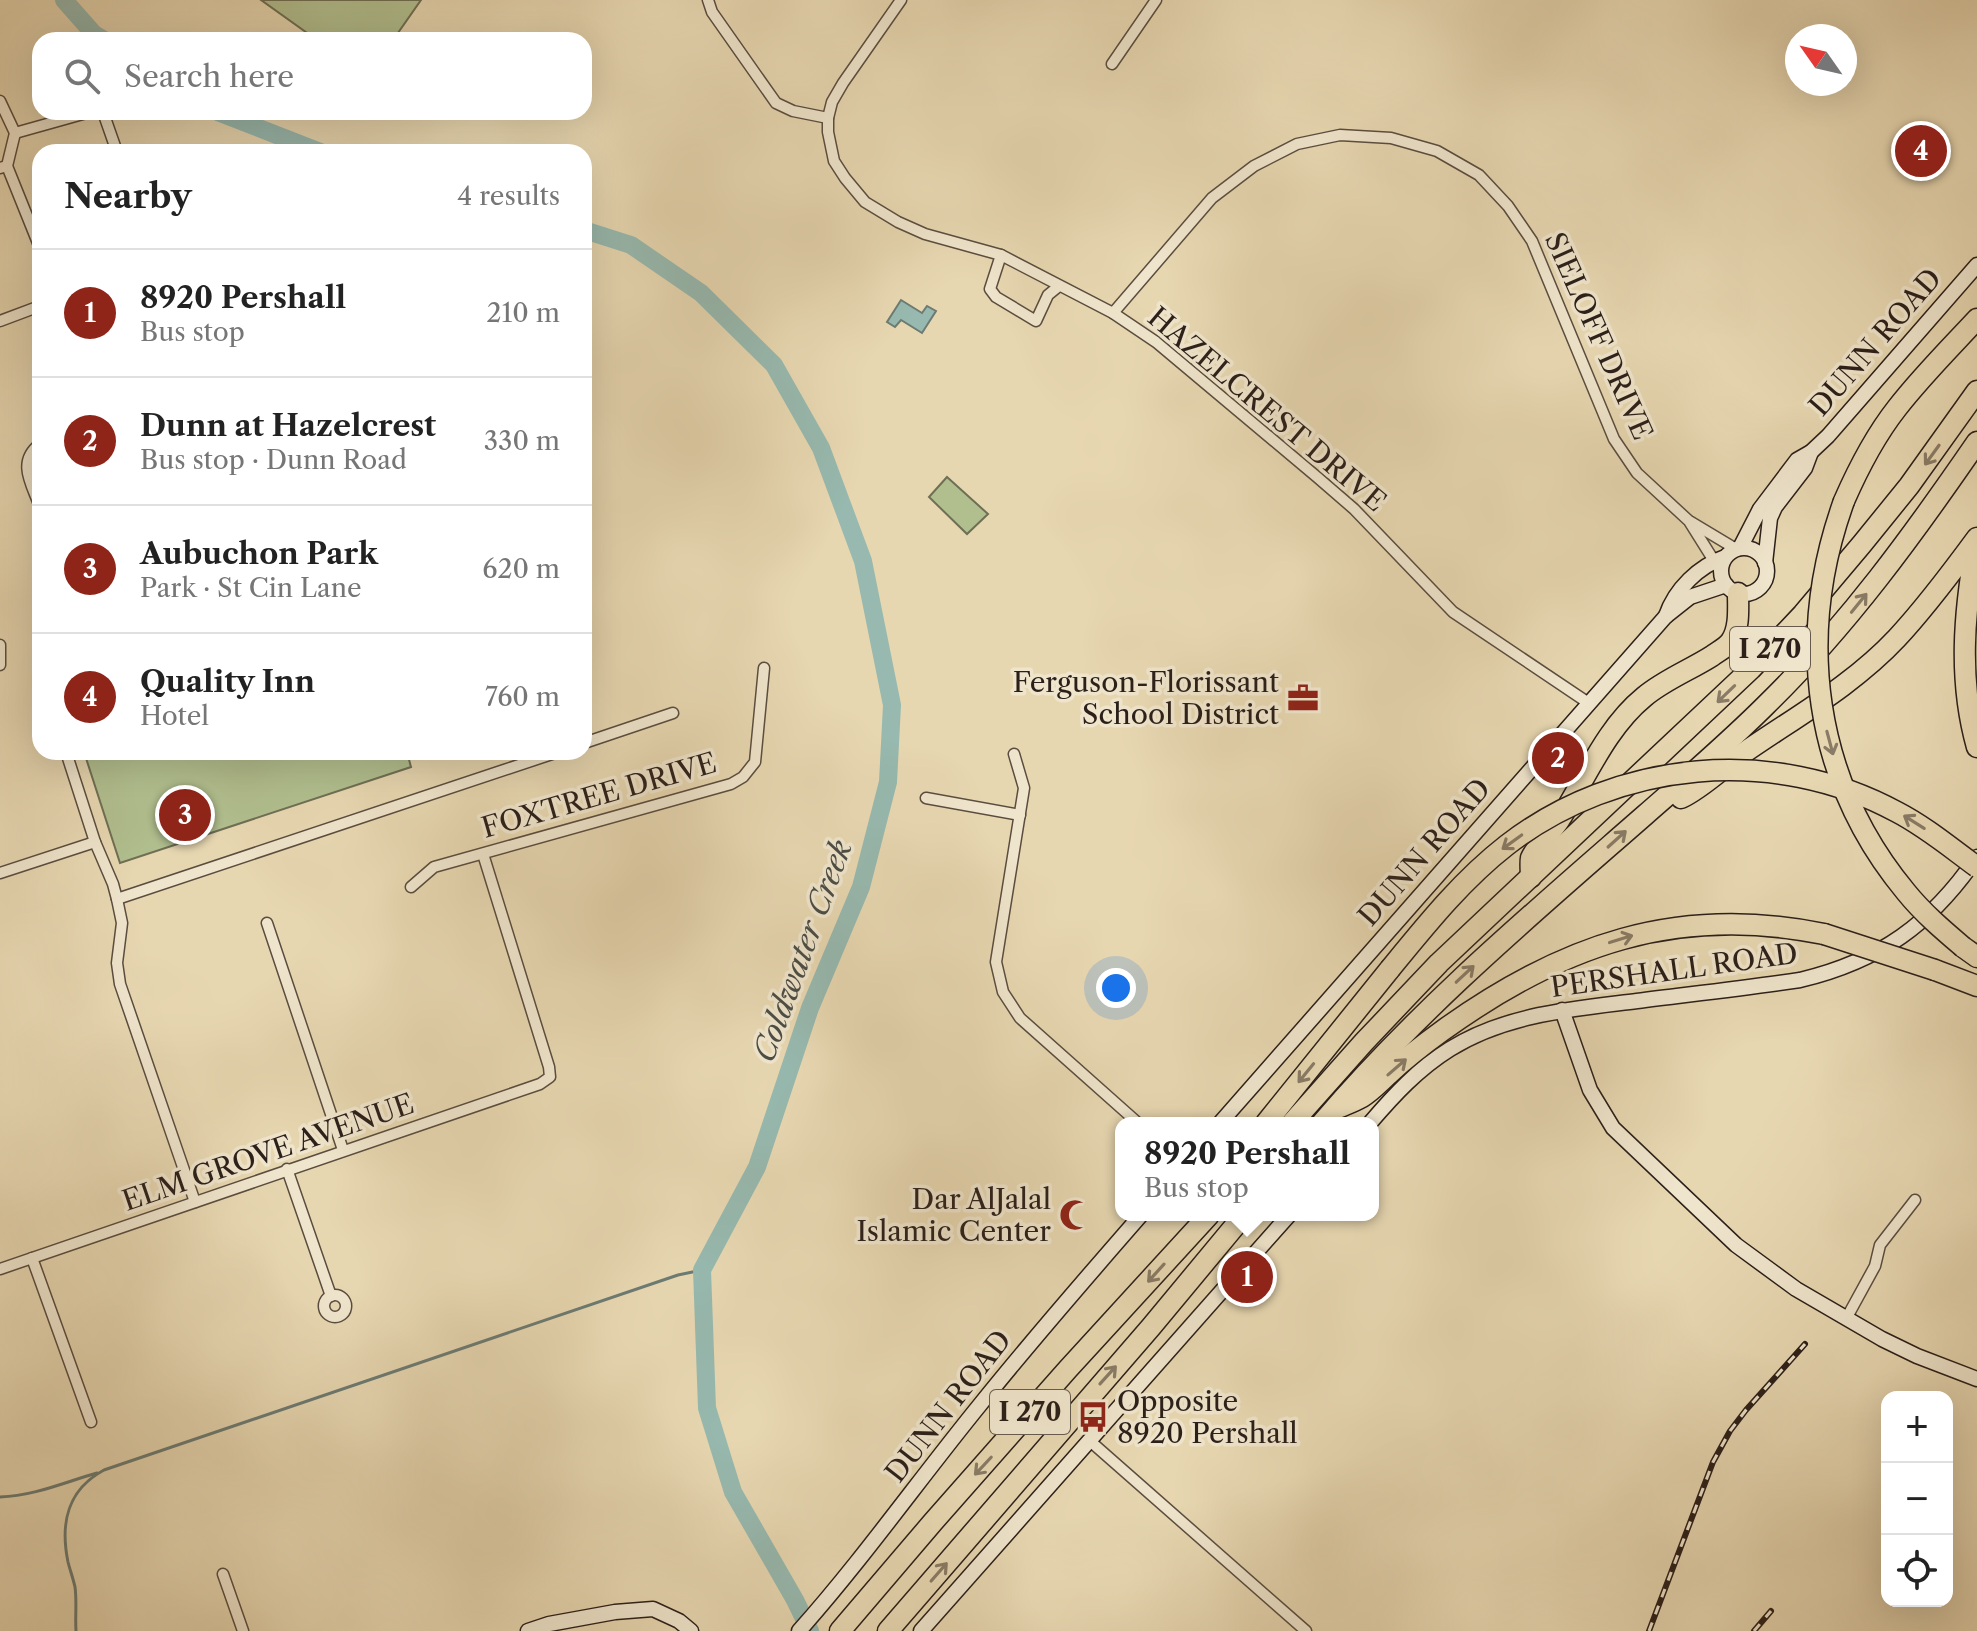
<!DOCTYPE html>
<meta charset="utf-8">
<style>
:root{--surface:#fff;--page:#f6f6f6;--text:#222;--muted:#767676;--line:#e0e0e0;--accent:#8f2418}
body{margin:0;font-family:"Libre Caslon Text",serif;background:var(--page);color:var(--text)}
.controls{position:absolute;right:24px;bottom:24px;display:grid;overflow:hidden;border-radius:16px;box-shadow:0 8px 32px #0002}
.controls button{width:72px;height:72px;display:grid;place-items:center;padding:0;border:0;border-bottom:2px solid var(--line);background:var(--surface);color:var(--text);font:40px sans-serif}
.compass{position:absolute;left:1785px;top:24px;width:72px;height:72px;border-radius:50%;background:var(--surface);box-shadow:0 8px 32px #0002;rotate:304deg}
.you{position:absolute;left:1116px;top:988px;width:28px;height:28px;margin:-20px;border:6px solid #fff;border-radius:50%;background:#1a73e8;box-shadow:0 0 0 12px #1a73e833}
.badge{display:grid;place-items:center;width:52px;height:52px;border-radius:50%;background:var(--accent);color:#fff;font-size:26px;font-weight:700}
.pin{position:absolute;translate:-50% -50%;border:4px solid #fff;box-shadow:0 2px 8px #0006}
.popup{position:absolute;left:1115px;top:1117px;width:264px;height:104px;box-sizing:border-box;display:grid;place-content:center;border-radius:16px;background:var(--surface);filter:drop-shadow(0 2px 6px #0005);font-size:26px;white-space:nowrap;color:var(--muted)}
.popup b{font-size:30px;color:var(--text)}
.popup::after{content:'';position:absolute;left:50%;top:100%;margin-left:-16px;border:16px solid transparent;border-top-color:var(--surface)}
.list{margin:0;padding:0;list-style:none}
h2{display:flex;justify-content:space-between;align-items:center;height:104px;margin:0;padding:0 32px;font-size:34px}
h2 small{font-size:26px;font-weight:400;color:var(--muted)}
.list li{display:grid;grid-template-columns:52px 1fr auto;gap:24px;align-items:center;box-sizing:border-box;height:128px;padding:0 32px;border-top:2px solid var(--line)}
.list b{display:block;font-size:30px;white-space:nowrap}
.list p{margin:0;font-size:26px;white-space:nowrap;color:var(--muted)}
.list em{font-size:26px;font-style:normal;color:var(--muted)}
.icon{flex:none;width:44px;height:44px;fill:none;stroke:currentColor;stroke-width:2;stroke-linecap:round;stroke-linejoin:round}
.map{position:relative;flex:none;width:1977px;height:1631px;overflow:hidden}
.search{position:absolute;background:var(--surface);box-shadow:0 8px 32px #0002;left:32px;top:32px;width:560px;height:88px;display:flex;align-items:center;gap:20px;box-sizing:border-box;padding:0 28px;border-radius:24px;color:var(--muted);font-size:30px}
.panel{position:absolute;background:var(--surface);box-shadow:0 8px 32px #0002;left:32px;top:144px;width:560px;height:616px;border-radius:24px}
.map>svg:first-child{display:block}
.green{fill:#b1bf8f;stroke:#6e6f54;stroke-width:2}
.water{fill:#97b9af;stroke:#6c7b73;stroke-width:2}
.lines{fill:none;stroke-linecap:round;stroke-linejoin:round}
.stream{stroke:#6c7b73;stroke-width:3}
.river{stroke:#97b9af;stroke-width:18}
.street-casing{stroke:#5a4d3f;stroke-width:13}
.secondary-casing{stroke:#2b1f19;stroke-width:17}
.highway-casing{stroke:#2b1f19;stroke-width:23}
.street{stroke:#efe5cc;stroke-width:10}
.secondary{stroke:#efe5cc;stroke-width:14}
.highway{stroke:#e7d7b1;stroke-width:20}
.rail-casing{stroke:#2b1f19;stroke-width:6}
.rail{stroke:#efe5cc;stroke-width:3;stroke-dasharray:9;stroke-linecap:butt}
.highway-bridge-casing{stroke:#2b1f19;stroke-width:23;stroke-linecap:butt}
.highway-bridge{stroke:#e7d7b1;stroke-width:20}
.oneway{stroke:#897b65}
.labels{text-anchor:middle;stroke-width:7;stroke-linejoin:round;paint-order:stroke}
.shield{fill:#efe5cc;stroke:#665a4f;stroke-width:2}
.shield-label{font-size:26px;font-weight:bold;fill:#2b1f19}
.street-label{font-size:28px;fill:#2b1f19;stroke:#efe5cc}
.poi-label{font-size:28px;fill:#2b1f19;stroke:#efe5cc;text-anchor:end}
.water-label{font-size:30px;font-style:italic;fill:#4b4d46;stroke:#efe5cc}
</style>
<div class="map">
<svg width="1977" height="1631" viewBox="0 0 1977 1631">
<rect width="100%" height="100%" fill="#e7d7b1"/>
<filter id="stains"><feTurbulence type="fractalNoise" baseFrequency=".0025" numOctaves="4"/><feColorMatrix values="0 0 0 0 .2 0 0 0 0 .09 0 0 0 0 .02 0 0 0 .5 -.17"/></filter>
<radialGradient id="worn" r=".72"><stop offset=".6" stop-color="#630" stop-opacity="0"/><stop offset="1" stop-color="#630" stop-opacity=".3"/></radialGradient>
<g class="green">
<polygon points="261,0 421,0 393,40 317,40"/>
<polygon points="947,477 988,514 967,534 929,497"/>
<polygon points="84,752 407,752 411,767 120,863"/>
</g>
<polygon class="water" points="901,300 922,313 927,306 936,311 922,333 901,320 895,327 887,322"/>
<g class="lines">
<g class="stream">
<path d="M0,1497C34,1496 65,1482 97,1473"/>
<path d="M76,1631C75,1616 77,1601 75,1587C73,1578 70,1570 68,1562C60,1523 67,1490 104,1470L678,1275L702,1270"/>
</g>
<g class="river">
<polyline points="64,0 94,34 104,40"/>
<polyline points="218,112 320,152"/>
<polyline points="584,230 631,245 701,293 774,365 821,448 863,561 892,705 888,782 861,887 810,1008 757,1167 702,1270 707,1408 733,1492 795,1600 810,1631"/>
</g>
<defs>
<g id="street">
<polyline points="708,0 712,12 776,103 793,111 828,118"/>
<polyline points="901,0 843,83 832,102 828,118 828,132 834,161 845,178 865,202 898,222 925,234 1001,255 1113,313 1156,342 1317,477 1354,509 1453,612 1590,704"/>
<polyline points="1112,64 1156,0"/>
<polyline points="0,101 15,133 7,166"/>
<polyline points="103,112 117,152"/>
<polyline points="15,133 90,112"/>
<polyline points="0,168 7,166 40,248"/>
<polyline points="1001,255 990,289 996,297 1036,321 1048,295 1059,286"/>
<polyline points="1113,313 1212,198 1254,166 1297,144 1340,135 1391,138 1437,151 1479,175 1508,206 1532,241 1614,439 1637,473 1689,521 1721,572"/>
<polyline points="0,321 40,306"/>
<path d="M40,444C16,462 32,484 40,507"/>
<polyline points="1691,522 1736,549"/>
<polyline points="0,645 0,665"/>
<polyline points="584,743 673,713"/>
<polyline points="66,752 95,842 113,884 117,899 122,923 117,963 120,984 195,1202"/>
<polyline points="1014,754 1024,788 996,962 1003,992 1020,1018 1138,1123"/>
<polyline points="926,798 1020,815"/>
<polyline points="0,873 95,842"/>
<polyline points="411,887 434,867 731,784 743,777 755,762 764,668"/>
<polyline points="117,899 558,752"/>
<polyline points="267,923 343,1150"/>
<polyline points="287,1169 331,1296"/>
<polyline points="32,1258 91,1422"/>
<polyline points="0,1269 540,1084 550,1077 549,1067 483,854"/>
<circle cx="335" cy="1306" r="11"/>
<polyline points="1846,1319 1875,1266 1880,1245 1915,1200"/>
<polyline points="1090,1441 1306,1631"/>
<polyline points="223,1574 243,1631"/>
</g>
<g id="secondary">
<polyline points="1740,548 1760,509 1797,460 1811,452 1828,436 1977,265"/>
<circle cx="1744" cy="571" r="23"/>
<polyline points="1765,563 1770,518 1775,507 1805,468 1811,452"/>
<path d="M1666,616C1675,589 1699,566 1725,557"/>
<polyline points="1562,1010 1590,1090 1613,1128 1736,1245 1796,1289 1882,1339 1917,1356 1977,1379"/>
<polyline points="1220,1123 1666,616 1690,597 1726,585"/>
<path d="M1370,1123C1394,1095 1418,1069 1450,1049C1506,1014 1573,1009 1637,1001C1692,994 1746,988 1800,980C1880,961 1931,924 1977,857"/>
<polyline points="528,1631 549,1624 615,1612 653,1609 679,1621 691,1631"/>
<path d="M799,1631C863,1559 918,1481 979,1406C1031,1341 1086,1278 1141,1215"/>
<polyline points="921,1631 1289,1215"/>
</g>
<g id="highway">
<path d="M1844,501C1858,469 1875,436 1897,408C1921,377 1950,348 1977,319"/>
<path d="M1976,545C1964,612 1958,680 1977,747"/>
<path d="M1681,798C1704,787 1724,766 1745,752C1797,716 1853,685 1897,638C1926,607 1952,572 1977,538"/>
<path d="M1531,877C1531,872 1530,863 1531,858C1534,849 1554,829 1560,819C1586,778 1606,728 1644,697C1664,680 1690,670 1712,656C1719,651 1727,647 1731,641C1740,628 1738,608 1738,593"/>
<polyline points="1963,947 1977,957"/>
<polyline points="1935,970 1977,986"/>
<path d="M1340,1107C1347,1104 1355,1101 1362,1097C1372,1091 1381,1081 1390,1073C1406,1058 1424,1044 1442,1031C1561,945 1677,904 1824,934"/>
<polyline points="1266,1123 1390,969"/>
<polyline points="1292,1123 1364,1042 1439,963 1751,669 1803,614 1862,544 1909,486 1977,391"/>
<path d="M1322,1123C1419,1009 1533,913 1645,815C1686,779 1727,744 1766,705C1847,626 1913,535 1977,442"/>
<polyline points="840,1631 933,1522 1068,1369 1209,1215"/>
<polyline points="888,1631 1151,1327 1244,1215"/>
</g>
</defs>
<use href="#street" class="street-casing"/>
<use href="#secondary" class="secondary-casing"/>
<use href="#highway" class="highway-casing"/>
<use href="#street" class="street"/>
<use href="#secondary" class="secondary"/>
<use href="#highway" class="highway"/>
<defs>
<g id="rail">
<polyline points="1649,1631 1713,1462 1730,1431 1746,1410 1805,1344"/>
<polyline points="1754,1631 1771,1611"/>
</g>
</defs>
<use href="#rail" class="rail-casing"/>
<use href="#rail" class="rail"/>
<defs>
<g id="highway-bridge">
<path d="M1844,501C1795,637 1813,780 1906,892C1923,913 1943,930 1963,947"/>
<polyline points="1824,934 1935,970"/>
<path d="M1390,969C1426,925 1462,880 1507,845C1617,760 1774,745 1897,812C1926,827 1951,848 1977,867"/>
</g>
</defs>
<use href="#highway-bridge" class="highway-bridge-casing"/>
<use href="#highway-bridge" class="highway-bridge"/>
</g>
<defs><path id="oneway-shaft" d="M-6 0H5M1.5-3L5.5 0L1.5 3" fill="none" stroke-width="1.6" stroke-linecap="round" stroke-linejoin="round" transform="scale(2)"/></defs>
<g class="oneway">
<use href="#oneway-shaft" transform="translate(1932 455) rotate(126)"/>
<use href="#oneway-shaft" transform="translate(1859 603) rotate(-51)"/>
<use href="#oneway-shaft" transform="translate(1726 694) rotate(136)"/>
<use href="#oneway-shaft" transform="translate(1830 743) rotate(75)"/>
<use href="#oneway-shaft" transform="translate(1914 822) rotate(-148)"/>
<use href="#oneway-shaft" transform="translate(1617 839) rotate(-42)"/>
<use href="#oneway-shaft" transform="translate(1512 842) rotate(144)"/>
<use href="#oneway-shaft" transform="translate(1621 939) rotate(-17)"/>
<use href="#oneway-shaft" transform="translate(1465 974) rotate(-43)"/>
<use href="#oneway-shaft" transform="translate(1397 1067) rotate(-41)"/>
<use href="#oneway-shaft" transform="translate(1306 1073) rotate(129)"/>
<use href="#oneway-shaft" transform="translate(1156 1273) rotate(132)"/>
<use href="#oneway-shaft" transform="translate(1108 1375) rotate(-48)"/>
<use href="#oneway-shaft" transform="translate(983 1466) rotate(133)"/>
<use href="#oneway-shaft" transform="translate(939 1572) rotate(-49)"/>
</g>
<defs>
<symbol id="office-bare" viewBox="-9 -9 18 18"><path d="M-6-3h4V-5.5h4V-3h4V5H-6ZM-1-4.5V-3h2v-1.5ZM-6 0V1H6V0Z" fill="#8f2418" stroke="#efe5cc" stroke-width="2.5" paint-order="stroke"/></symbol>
<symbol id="mosque-bare" viewBox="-9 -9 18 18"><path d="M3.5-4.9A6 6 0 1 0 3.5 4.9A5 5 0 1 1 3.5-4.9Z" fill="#8f2418" stroke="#efe5cc" stroke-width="2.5" paint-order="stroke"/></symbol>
<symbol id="bus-bare" viewBox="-9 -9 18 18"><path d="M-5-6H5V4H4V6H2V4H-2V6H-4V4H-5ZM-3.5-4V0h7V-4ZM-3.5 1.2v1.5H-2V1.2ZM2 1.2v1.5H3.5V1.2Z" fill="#8f2418" stroke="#efe5cc" stroke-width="2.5" paint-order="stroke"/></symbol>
</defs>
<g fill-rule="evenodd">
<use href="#office-bare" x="1281" y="676" width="44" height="44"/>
<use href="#mosque-bare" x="1053" y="1193" width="44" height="44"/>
<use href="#bus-bare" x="1071" y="1395" width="44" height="44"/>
</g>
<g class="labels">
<g class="shield">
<rect x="1730" y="627" width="80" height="44" rx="6"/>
<rect x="990" y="1390" width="80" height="44" rx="6"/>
</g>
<g class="shield-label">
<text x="1770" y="658">I 270</text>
<text x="1030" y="1421">I 270</text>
</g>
<g class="street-label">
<text transform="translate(1599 336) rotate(66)" y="10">SIELOFF DRIVE</text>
<text transform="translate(1875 342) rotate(-49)" y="10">DUNN ROAD</text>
<text transform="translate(1267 409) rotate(40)" y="10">HAZELCREST DRIVE</text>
<text transform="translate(599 795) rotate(-16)" y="10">FOXTREE DRIVE</text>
<text transform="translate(1424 852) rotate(-49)" y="10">DUNN ROAD</text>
<text transform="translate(1674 970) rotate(-8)" y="10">PERSHALL ROAD</text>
<text transform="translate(268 1152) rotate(-19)" y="10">ELM GROVE AVENUE</text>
<text transform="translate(948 1406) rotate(-52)" y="10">DUNN ROAD</text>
</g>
<g class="poi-label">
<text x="1279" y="692">Ferguson-Florissant<tspan x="1279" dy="32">School District</tspan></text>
<text x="1051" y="1209">Dar AlJalal<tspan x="1051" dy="32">Islamic Center</tspan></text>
<text x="1117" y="1411" text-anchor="start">Opposite<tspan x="1117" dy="32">8920 Pershall</tspan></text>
</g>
<g class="water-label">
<text transform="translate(803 951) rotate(-70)" y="10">Coldwater Creek</text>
</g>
</g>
<rect width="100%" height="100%" filter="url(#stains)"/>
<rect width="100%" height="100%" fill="url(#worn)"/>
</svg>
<div class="controls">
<button>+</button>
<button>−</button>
<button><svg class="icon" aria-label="locate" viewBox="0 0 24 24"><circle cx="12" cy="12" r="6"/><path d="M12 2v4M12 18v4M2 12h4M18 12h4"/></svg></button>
</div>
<svg class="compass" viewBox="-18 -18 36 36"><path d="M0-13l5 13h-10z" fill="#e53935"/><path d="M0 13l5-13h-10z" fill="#767676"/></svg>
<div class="you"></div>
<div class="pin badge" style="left:1247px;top:1277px">1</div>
<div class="popup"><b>8920 Pershall</b>Bus stop</div>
<div class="pin badge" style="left:1558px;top:758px">2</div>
<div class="pin badge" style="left:185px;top:815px">3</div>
<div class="pin badge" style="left:1921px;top:151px">4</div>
<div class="search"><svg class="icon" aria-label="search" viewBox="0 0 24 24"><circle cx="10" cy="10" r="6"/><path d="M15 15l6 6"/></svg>Search here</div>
<section class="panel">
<h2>Nearby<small>4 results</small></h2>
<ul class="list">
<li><span class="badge">1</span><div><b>8920 Pershall</b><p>Bus stop</p></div><em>210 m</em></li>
<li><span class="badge">2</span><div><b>Dunn at Hazelcrest</b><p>Bus stop · Dunn Road</p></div><em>330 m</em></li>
<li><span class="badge">3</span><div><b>Aubuchon Park</b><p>Park · St Cin Lane</p></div><em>620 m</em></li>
<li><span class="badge">4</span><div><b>Quality Inn</b><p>Hotel</p></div><em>760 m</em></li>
</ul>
</section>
</div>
